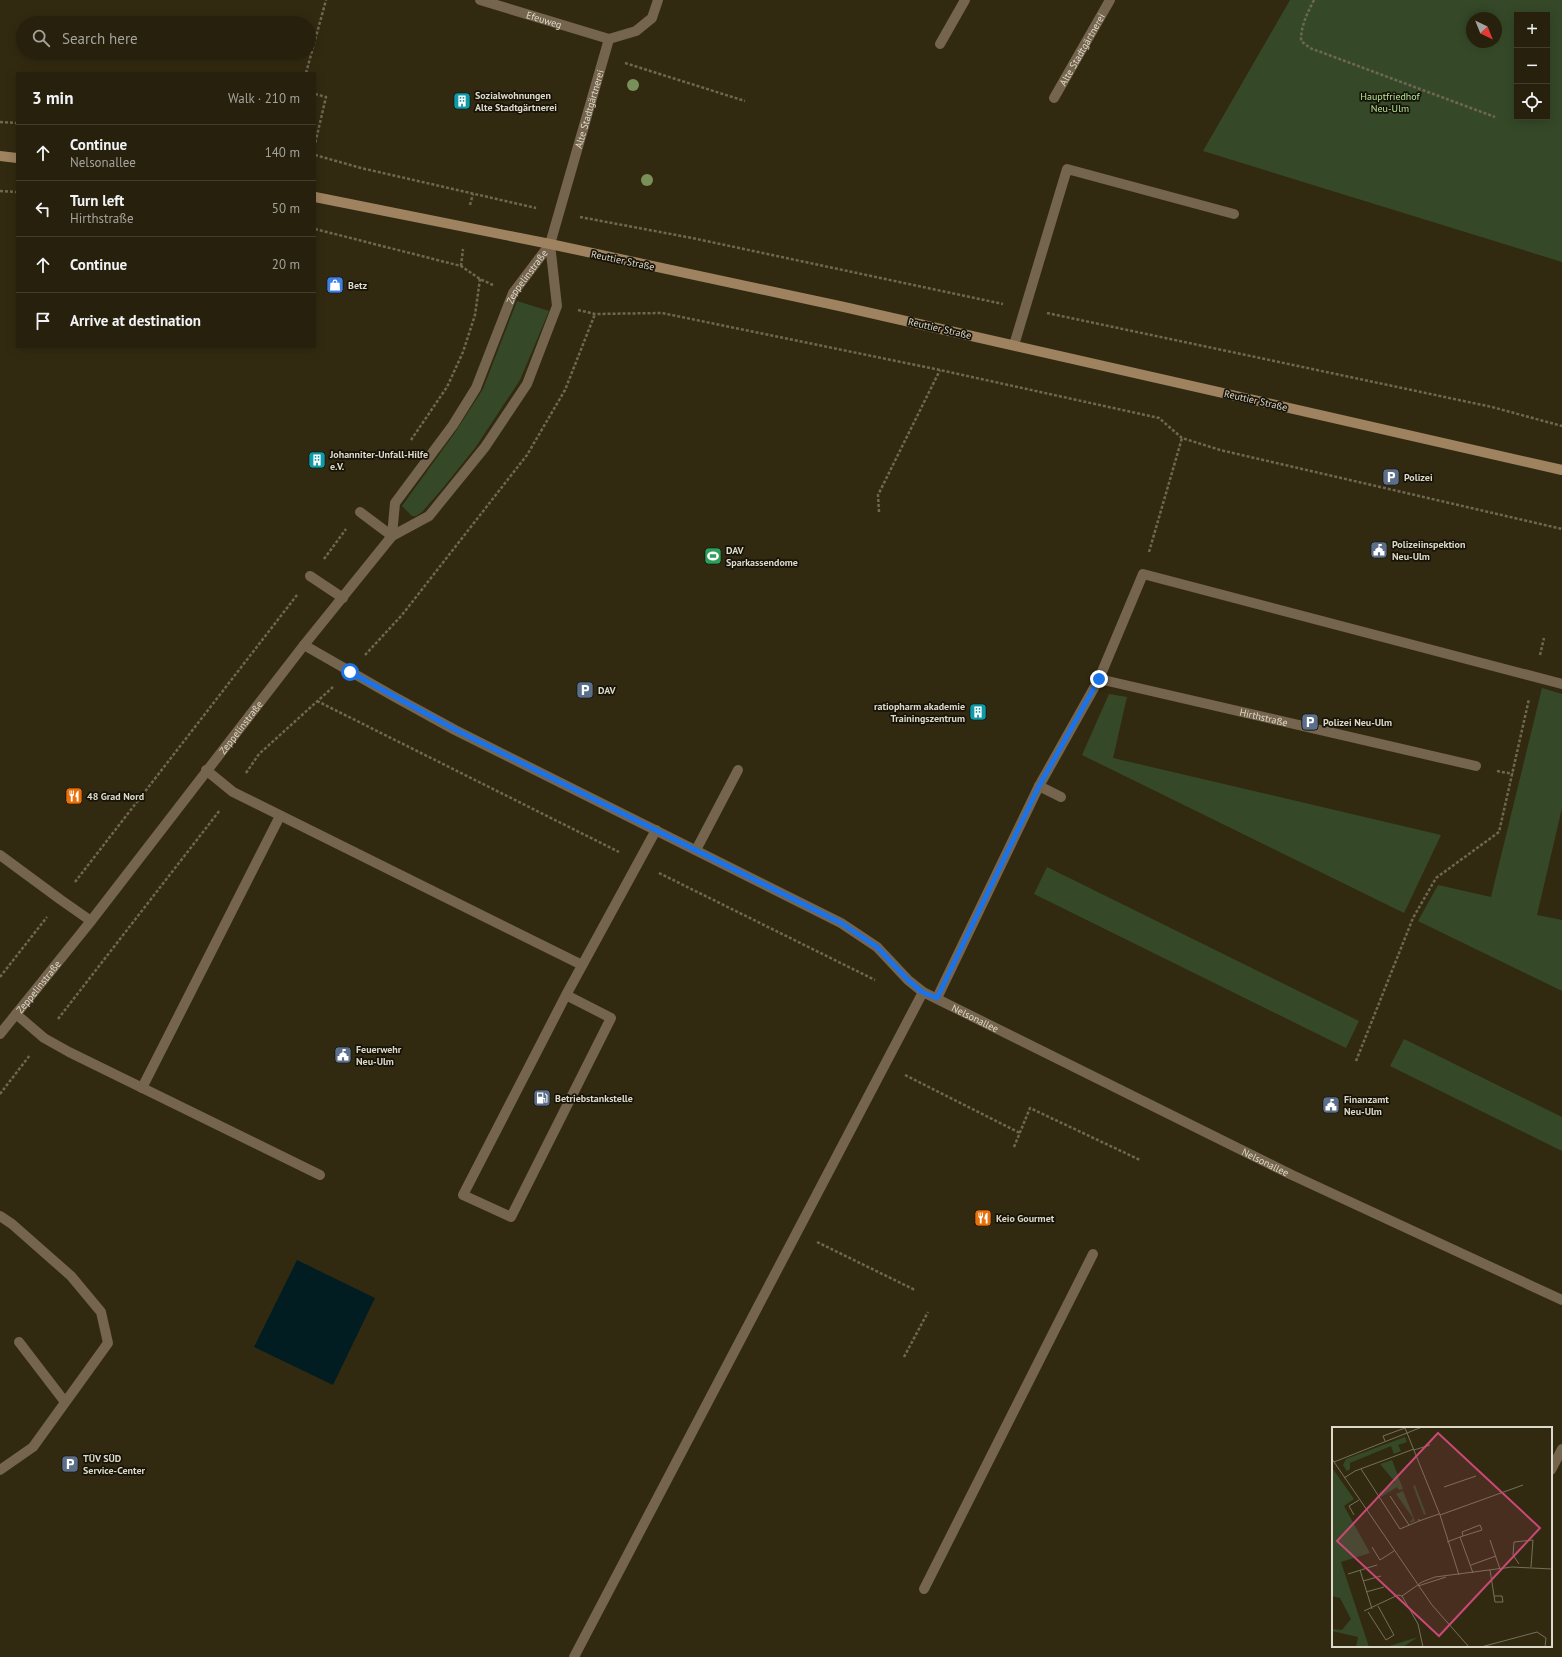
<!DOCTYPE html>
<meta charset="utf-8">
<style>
:root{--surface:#26200c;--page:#322d1a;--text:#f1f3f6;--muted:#a4a39d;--line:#423e2d}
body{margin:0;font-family:"PT Sans",sans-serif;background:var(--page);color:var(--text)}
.controls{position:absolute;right:12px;top:12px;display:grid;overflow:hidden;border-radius:0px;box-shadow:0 2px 10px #0003}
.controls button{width:36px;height:36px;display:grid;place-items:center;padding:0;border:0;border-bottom:1px solid var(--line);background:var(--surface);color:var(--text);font:20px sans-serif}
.compass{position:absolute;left:1466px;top:12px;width:36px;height:36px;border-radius:50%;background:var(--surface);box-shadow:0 2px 10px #0003;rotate:137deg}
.stop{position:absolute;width:12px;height:12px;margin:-9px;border:3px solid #1a73e8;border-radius:50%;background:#fff}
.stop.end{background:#1a73e8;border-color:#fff;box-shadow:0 1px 4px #0008}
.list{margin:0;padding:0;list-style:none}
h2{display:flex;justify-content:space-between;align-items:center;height:52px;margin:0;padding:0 16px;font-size:17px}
h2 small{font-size:13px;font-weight:400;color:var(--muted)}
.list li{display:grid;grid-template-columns:26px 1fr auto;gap:12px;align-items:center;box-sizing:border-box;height:56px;padding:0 16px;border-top:1px solid var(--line)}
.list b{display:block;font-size:15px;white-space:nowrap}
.list p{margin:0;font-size:13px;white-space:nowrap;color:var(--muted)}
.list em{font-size:13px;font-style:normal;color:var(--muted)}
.icon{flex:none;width:22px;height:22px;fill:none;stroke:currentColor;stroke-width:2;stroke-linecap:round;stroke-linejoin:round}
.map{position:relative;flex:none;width:1562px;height:1657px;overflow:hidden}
.search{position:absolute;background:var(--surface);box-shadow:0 2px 10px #0003;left:16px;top:16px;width:300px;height:44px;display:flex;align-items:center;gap:10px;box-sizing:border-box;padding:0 14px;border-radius:22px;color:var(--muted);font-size:15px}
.panel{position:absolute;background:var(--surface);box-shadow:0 2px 10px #0003;left:16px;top:72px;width:300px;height:276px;border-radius:0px}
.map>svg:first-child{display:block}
.green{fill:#354928;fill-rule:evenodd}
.water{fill:#011d21}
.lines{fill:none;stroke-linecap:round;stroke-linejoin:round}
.path{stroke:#6e6751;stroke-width:2.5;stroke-dasharray:3 2;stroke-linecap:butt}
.service{stroke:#75644e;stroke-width:10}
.minor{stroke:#75644e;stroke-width:10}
.secondary{stroke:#9f8360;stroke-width:10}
.tree{fill:#799059}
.route{stroke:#1a73e8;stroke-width:5}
.labels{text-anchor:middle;stroke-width:3.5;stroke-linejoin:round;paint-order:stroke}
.street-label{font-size:10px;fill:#ddd9c9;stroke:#171308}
.poi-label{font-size:10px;font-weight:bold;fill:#ddd9c9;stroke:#171308;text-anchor:start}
.park-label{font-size:10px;fill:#b3e494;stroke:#171308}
.inset-road{fill:none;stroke:#76705a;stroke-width:1}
.view{fill:#c94876;fill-opacity:0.15;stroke:#c94876;stroke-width:2}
.inset-edge{fill:none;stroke:#ddd9c9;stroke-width:2}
</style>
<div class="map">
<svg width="1562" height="1657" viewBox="0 0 1562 1657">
<rect width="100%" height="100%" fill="#322a10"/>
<g class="green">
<path d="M1290,0H1562V262L1203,151ZM1517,15H1547V117H1517ZM1472,18H1496V42H1472Z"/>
<polygon points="517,301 549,311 520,380 475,448 442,489 422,512 416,516 412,516 402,506 456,431 483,389"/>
<polygon points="1542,688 1562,694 1562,808 1537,915 1562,920 1562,991 1418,921 1438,885 1491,897"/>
<polygon points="1109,694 1127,697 1113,758 1441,835 1404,913 1082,755"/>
<polygon points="1047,867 1359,1021 1346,1048 1034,894"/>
<polygon points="1404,1039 1562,1117 1562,1151 1390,1066"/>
</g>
<polygon class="water" points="297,1260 375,1298 333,1385 254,1347"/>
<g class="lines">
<g class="path">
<path d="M1314,0C1307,14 1301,25 1301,41L1310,48L1495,117"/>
<polyline points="625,63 745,101"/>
<polyline points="306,73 326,0"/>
<polyline points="315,94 326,97 315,144"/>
<polyline points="0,122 17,123"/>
<polyline points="315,155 361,168 536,208"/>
<polyline points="0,191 17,192"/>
<polyline points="470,205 473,194"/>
<polyline points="580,217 692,238 1003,304"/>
<polyline points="315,229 461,266 480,279 493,285"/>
<polyline points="461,266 463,249"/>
<polyline points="578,310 595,314 662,313 940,370 1159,418 1182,438 1220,450 1562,529"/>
<polyline points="1047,313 1492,407 1562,426"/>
<polyline points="411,440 447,387 463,352 475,315 480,279"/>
<polyline points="879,512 878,495 940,370"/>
<polyline points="1149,552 1182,438"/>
<polyline points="324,559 346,529"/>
<polyline points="365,655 402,615 527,455 565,390 595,314"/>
<polyline points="1540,655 1544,638"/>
<polyline points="317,701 619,852"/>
<polyline points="1497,771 1513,774"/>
<polyline points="246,773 259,754 333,687"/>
<polyline points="659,873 875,980"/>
<polyline points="75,882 297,595"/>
<polyline points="0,977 47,917"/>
<polyline points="58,1019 220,810"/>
<polyline points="1356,1061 1413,918 1436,878 1499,832 1529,699"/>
<polyline points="905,1075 1020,1133"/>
<polyline points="0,1094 30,1055"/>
<polyline points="1014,1147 1030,1108 1140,1160"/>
<polyline points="817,1242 915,1290"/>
<polyline points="904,1357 928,1312"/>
</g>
<g class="service">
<polyline points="1014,345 1067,169 1234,214"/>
<polyline points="360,512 392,536"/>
<polyline points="310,576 343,598"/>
<path id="s1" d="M1099,679L1476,766"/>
<polyline points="206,770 233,792 582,965"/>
<polyline points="1061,797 1039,786 1099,679 1143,574 1562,684"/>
<polyline points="696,850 738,770"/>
<polyline points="566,995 611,1018 511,1217 463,1195 566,995 656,830"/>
<polyline points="937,998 1039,786"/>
<polyline points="16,1014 44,1038 69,1052 320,1175"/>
<polyline points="142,1088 280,816"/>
<polyline points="0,1216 12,1224 71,1276 101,1312 108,1343 33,1447 0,1470"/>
<polyline points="19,1342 65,1402"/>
<polyline points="1551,1470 1562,1449"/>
<polyline points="924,1589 1093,1254"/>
<polyline points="574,1657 923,992"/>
</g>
<g class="minor">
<path id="s2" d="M480,0L609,39"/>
<polyline points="940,44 965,0"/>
<path id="s3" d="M1054,98L1110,0"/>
<path id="s4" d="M392,536L395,503L453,425L476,388L513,293L550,244"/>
<path id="s5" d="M304,645L393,696L455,730L841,923L877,947L908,980L923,992L1292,1175L1562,1300"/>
<polyline points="0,855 61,900 91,921"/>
<path id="s6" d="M0,1034L91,921L304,645L392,536L429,516L485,447L527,384L557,306L550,244L609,39L636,31L652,18L658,0"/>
</g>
<g class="secondary">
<polyline points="0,156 17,158"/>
<polyline points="315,197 550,244 844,307 1562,470"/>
</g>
</g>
<g class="tree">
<circle cx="633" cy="85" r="6"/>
<circle cx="647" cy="180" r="6"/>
</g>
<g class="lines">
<polyline class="route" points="350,672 456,730 841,923 877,947 908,980 922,992 937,998 1039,786 1099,679"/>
</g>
<defs>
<symbol id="building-square" viewBox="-11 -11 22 22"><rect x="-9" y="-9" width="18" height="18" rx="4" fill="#0f9aa8" stroke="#171308"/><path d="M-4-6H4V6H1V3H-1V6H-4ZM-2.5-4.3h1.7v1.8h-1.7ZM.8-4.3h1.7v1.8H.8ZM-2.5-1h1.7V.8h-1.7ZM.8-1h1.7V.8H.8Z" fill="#fff"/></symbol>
<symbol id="shop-square" viewBox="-11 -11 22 22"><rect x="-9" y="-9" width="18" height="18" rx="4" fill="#3f7fe0" stroke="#171308"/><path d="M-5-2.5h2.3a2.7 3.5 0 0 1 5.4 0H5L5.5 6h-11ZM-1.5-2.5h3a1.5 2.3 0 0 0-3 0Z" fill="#fff"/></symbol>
<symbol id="parking-square" viewBox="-11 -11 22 22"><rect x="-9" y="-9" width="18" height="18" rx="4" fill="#5c6f8a" stroke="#171308"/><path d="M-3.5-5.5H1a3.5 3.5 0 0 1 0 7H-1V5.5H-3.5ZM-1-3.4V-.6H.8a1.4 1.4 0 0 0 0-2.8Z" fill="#fff"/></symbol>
<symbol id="civic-square" viewBox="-11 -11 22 22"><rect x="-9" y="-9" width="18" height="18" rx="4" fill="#5c6f8a" stroke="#171308"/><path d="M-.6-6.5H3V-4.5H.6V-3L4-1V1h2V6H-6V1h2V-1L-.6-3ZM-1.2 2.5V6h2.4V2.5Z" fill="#fff"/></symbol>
<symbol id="stadium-square" viewBox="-11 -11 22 22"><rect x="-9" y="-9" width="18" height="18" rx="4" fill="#2e9e5b" stroke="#171308"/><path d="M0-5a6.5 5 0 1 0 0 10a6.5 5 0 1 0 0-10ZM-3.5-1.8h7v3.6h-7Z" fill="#fff"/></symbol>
<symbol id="restaurant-square" viewBox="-11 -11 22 22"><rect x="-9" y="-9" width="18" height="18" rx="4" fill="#e8710a" stroke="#171308"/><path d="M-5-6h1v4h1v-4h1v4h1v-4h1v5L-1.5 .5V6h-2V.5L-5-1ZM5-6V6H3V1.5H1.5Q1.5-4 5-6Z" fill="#fff"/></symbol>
<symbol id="fuel-square" viewBox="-11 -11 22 22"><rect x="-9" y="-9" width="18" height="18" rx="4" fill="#5c6f8a" stroke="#171308"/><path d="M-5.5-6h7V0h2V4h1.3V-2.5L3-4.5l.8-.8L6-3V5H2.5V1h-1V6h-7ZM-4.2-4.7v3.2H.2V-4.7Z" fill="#fff"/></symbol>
</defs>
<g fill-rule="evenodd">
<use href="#building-square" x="452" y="91" width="20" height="20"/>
<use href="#shop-square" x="325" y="275" width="20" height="20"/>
<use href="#building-square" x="307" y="450" width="20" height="20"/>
<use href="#parking-square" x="1381" y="467" width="20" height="20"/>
<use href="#civic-square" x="1369" y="540" width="20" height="20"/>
<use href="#stadium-square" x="703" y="546" width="20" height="20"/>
<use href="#parking-square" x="575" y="680" width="20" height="20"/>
<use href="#building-square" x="968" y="702" width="20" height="20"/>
<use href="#parking-square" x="1300" y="712" width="20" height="20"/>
<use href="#restaurant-square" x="64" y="786" width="20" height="20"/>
<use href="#civic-square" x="333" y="1045" width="20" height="20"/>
<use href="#fuel-square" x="532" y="1088" width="20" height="20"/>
<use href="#civic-square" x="1321" y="1095" width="20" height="20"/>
<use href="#restaurant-square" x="973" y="1208" width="20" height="20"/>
<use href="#parking-square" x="60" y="1454" width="20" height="20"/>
</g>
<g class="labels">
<g class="street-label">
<text dy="4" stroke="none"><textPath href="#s2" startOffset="67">Efeuweg</textPath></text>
<text dy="4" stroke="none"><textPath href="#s3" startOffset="56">Alte Stadtgärtnerei</textPath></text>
<text dy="4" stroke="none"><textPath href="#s6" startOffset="1127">Alte Stadtgärtnerei</textPath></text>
<text transform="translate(623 260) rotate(12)" y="4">Reuttier Straße</text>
<text dy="4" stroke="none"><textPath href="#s4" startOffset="297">Zeppelinstraße</textPath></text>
<text transform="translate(940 328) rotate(13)" y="4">Reuttier Straße</text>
<text transform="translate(1256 400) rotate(13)" y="4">Reuttier Straße</text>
<text dy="4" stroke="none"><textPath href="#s1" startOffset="169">Hirthstraße</textPath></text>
<text dy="4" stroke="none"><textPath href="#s6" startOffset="390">Zeppelinstraße</textPath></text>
<text dy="4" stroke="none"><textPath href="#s6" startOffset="61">Zeppelinstraße</textPath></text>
<text dy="4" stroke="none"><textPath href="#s5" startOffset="771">Nelsonallee</textPath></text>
<text dy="4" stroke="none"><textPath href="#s5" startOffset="1095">Nelsonallee</textPath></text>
</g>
<g class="poi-label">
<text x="475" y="99">Sozialwohnungen<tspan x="475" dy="12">Alte Stadtgärtnerei</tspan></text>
<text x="348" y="289">Betz</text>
<text x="330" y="458">Johanniter-Unfall-Hilfe<tspan x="330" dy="12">e.V.</tspan></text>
<text x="1404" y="481">Polizei</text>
<text x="1392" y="548">Polizeiinspektion<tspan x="1392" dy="12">Neu-Ulm</tspan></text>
<text x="726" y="554">DAV<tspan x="726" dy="12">Sparkassendome</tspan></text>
<text x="598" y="694">DAV</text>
<text x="965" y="710" text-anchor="end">ratiopharm akademie<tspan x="965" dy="12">Trainingszentrum</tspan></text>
<text x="1323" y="726">Polizei Neu-Ulm</text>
<text x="87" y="800">48 Grad Nord</text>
<text x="356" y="1053">Feuerwehr<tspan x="356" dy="12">Neu-Ulm</tspan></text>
<text x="555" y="1102">Betriebstankstelle</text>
<text x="1344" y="1103">Finanzamt<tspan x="1344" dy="12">Neu-Ulm</tspan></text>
<text x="996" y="1222">Keio Gourmet</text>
<text x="83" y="1462">TÜV SÜD<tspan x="83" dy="12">Service-Center</tspan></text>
</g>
<g class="park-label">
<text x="1390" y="100">Hauptfriedhof<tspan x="1390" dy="12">Neu-Ulm</tspan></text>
</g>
</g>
<g transform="translate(1332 1427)">
<rect width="220" height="220" fill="#322a10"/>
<path d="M73,10L75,15L66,18L69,24L62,27L59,19L18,36V42L15,44L11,38L14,32ZM60,33L71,62L67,63L65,60L49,70L47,66L63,55L48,37ZM0,41L22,72L12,79L38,126L9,135L37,220H24L26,210L0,204V202L10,203L19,192L8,171L0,169ZM83,58L94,87L92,88L81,59ZM71,64L83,94L77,96L81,91L64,67ZM86,210L71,220H54Z" fill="#354928"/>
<path class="inset-road" d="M53,14L51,9L73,1L108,88L127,148M82,23L98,18M0,32L100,178L137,220M2,35L90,0M29,42L68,102L87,94V92M12,51L23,44L82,22M112,60L144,49M58,69L77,98M22,88L17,79L27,73M108,88L191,58M87,94L107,87M128,110L141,146M158,113L168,142M115,115L128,110L131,109L150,103L148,98L130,105L131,109M40,120L48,133L62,124M187,137L181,128L182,115L201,113L199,140M139,138L164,129M28,143L40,182M158,143L163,175H171L170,169H162M16,147L45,138M31,154L49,149M86,159L114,150M34,165L52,160M70,169L86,197L91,220M32,184L66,168L70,169L90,155L103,150L180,140L220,142M36,185L54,213L62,208L46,179M149,220L205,205L214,211L213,220"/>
<path class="view" d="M106,6L208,101L107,209L5,114Z"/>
<rect width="220" height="220" class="inset-edge"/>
</g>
</svg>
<div class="controls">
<button>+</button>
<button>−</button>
<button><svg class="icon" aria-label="locate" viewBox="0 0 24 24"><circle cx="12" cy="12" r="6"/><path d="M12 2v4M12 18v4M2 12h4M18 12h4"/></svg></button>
</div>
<svg class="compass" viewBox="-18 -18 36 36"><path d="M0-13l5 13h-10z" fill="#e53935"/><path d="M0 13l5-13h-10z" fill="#a4a39d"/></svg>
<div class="stop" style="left:350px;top:672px"></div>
<div class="stop end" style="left:1099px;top:679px"></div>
<div class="search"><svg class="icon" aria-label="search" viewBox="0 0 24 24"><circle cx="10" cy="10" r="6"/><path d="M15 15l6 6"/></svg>Search here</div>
<section class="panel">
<h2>3 min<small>Walk · 210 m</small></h2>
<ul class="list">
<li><svg class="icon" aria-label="ahead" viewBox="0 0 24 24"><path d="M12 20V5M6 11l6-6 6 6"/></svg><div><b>Continue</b><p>Nelsonallee</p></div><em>140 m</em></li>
<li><svg class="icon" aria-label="left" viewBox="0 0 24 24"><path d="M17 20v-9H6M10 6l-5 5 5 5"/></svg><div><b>Turn left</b><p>Hirthstraße</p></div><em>50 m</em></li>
<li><svg class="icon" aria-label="ahead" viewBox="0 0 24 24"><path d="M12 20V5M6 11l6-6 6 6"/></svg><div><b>Continue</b></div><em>20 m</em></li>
<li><svg class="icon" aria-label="arrive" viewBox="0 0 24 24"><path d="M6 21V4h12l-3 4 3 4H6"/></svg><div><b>Arrive at destination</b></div></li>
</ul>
</section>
</div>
